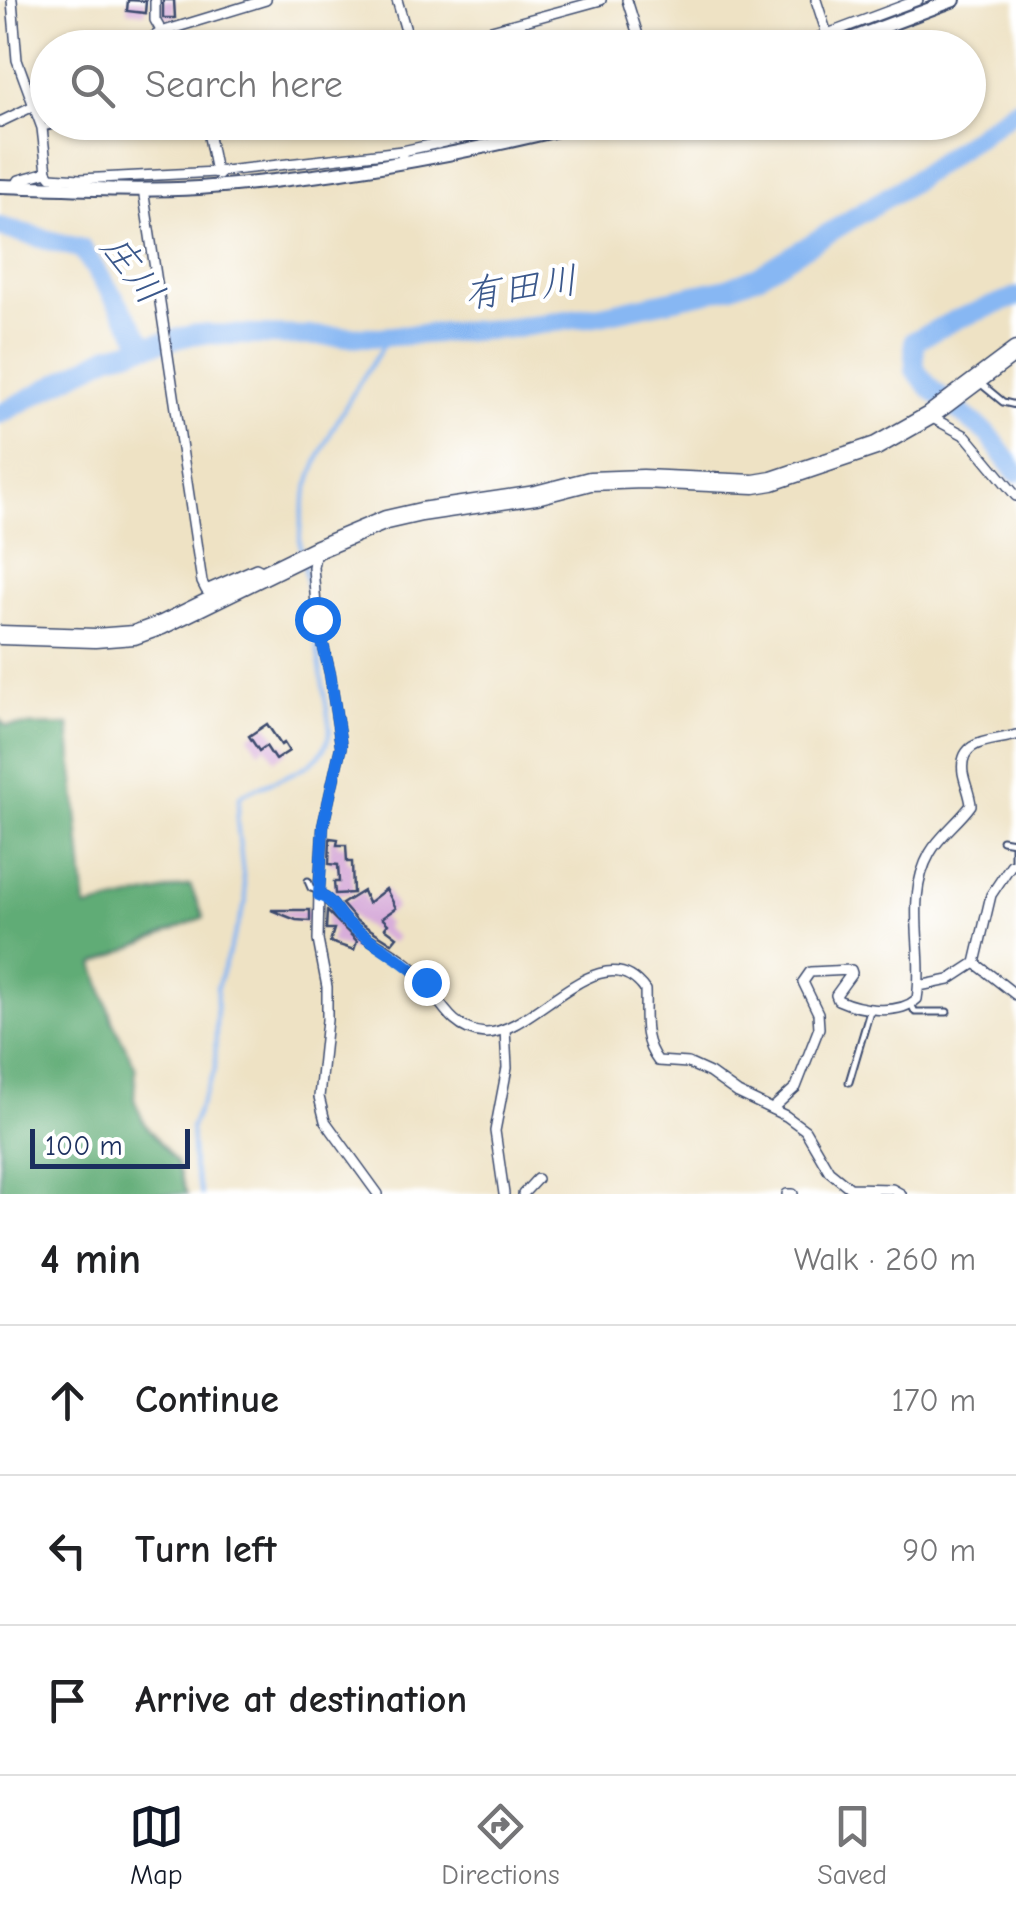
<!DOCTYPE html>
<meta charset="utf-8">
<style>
:root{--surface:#fff;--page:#f2f2f2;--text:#202124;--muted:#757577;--line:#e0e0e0;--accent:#111827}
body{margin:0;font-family:"Comic Neue","Klee One",sans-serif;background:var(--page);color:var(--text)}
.scale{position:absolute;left:30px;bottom:25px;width:160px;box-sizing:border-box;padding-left:10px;border:5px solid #1b2f5e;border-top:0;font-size:28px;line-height:35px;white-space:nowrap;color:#1b2f5e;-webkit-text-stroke:8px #fff;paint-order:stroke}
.stop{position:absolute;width:30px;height:30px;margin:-22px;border:8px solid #1a73e8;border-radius:50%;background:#fff}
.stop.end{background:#1a73e8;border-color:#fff;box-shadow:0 2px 10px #0008}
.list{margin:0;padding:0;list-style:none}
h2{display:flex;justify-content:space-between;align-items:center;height:130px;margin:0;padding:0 40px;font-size:42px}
h2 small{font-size:32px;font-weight:400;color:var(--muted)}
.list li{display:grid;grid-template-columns:65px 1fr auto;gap:30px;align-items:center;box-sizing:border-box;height:150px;padding:0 40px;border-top:2px solid var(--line)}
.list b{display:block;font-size:38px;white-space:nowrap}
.list em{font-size:32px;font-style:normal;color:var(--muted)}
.icon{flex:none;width:55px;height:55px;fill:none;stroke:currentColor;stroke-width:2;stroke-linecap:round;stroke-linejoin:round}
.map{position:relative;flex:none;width:1016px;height:1194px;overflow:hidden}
.search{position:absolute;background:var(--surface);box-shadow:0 2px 8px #0004;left:30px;right:30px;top:30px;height:110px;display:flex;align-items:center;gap:25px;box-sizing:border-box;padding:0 35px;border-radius:55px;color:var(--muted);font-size:38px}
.sheet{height:580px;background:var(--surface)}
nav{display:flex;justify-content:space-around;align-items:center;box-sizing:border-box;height:140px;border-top:2px solid var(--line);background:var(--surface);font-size:28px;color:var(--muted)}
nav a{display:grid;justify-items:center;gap:5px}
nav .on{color:var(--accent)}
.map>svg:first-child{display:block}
.forest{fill:#60ac76;stroke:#3e6e6a;stroke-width:2.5}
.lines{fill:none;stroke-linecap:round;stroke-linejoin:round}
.stream{stroke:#87b7f3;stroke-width:4}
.river{stroke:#87b7f3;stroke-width:20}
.building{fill:#d8adda}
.lane-casing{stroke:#3b4a6d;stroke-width:9}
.street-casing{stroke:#3b4a6d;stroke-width:12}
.secondary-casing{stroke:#3b4a6d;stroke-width:16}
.highway-casing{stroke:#3b4a6d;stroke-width:21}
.lane{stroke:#fff;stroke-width:5}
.street{stroke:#fff;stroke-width:9}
.secondary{stroke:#fff;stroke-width:12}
.highway{stroke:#fff;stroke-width:18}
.route{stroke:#1a73e8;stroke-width:12}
.labels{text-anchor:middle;stroke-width:8;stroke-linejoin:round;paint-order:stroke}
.water-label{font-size:38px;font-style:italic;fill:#3b588b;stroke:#fff}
</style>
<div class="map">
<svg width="1016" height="1194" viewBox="0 0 1016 1194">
<rect width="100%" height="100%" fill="#fff"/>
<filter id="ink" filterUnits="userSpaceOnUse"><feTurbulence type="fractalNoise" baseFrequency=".01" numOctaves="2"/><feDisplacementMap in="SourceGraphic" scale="20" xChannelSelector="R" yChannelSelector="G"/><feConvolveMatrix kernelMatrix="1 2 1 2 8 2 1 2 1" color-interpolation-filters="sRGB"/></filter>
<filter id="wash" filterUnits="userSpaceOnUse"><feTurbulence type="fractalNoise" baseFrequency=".0048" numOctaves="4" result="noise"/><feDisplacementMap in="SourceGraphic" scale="40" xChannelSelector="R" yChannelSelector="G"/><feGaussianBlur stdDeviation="2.25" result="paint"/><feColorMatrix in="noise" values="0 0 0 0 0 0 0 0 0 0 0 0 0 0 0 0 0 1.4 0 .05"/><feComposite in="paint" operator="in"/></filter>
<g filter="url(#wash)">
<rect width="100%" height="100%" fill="#eee2c4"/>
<polygon class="forest" points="0,719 6,726 69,725 86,908 190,885 204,917 94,964 112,1020 136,1068 134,1099 144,1123 176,1162 187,1194 0,1194"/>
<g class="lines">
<g class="stream">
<path d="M301,552C291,481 353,393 390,336"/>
<path d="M201,1194L193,1165L191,1127L215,1070L217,987L246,901L237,821L240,796C272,776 326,774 330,729L303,561"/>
</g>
<g class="river">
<polyline points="0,227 82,249 146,346"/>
<polyline points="1016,297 955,320 914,341 915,370 931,389 989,435 1016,472"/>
<polyline points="0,414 110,355 196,334 379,337 513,328 601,315 727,288 758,276 909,184 1016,109"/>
</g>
</g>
<g id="blocks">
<g class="building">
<polygon points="128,0 146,1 145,13 127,11"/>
<polygon points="163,0 174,0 175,18 163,18"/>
<polygon points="267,724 281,745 284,743 289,751 275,760 266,746 259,751 249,736"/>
<polygon points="330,838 338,839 337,845 346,845 347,862 352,862 353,893 335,894 334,882 339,882 338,865 329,864"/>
<polygon points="386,889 396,908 382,918 388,924 385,928 397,937 392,943 357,921 342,904 363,891 368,903"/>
<polygon points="271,910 310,910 310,921 296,920"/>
<polygon points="327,911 357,941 354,950 330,942 334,929 326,929"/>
</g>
</g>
</g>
<g filter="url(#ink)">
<use href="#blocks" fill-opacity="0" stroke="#3b4a6d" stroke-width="2.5"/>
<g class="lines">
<defs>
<g id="lane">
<polyline points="42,128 68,122"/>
<polyline points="980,383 1003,402 1016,405"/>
<polyline points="1002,840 1014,842 1014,864"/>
<polyline points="308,881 311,888 319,891"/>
<polyline points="911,1004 915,1012 947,1012"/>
<polyline points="849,1082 870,1011"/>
</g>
<g id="street">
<polyline points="12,0 17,60 42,128 47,172 19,180 15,187"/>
<polyline points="155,0 155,20 171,48"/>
<polyline points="397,0 411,48"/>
<polyline points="627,0 642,48"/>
<polyline points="816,0 827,34"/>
<polyline points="135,48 161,32 266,0"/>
<polyline points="426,48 601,0"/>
<polyline points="790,48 918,0"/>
<polyline points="0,122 48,99"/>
<polyline points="206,122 216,172 402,151"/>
<polyline points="432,122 438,144"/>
<polyline points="402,155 402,151 538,122"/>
<polyline points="47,172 51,177 80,179 216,172 219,175"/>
<polyline points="143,189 202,582 206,590 256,568 266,573"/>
<polyline points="929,416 966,436 1016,496"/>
<polyline points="316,551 313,567 317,619 330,674 341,746 323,826 319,891 318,940 327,987 327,1020 319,1097 325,1121 378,1194"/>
<path d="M319,895C333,900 335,911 345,921C363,939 389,948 408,964C436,987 445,1031 485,1033C533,1035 602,930 645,990C646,1016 641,1039 658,1061L688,1063L710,1073L738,1093L786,1116L805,1130L829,1171L850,1188L892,1189L901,1194"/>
<polyline points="975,963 1016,995"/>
<polyline points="919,986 949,980 975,963 991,895 1011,865 1016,864"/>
<path d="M772,1109L796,1087L819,1028L818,1013L803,982L810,972L851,970L852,973L836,995L838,1000C860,1010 898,1016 917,999C925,949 904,899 930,853C940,835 959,822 971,805C970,794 965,784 963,773C958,737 994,742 1016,735"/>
<polyline points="504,1194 495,1131 507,1068 505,1029"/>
<polyline points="523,1194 537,1179"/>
<polyline points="787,1194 793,1194"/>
</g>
<g id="secondary">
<polyline points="827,48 954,0"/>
<path d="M0,186C66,188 133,192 199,188C331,178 461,155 590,122"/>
</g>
<polyline id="highway" points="0,635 95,638 134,635 162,625 317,549 386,520 421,512 536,495 590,481 643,479 754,484 772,481 876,446 929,416 1016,351"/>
</defs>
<use href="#lane" class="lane-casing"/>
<use href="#street" class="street-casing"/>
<use href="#secondary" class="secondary-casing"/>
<use href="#highway" class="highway-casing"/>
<use href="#lane" class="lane"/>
<use href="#street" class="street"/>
<use href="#secondary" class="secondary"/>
<use href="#highway" class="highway"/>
</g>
</g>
<g class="lines" filter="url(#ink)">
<path class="route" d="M317,619L330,674L341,746L323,826L319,895C334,900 336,913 347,922C372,944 402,958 426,982"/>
</g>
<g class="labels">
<g class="water-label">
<text transform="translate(133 269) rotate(53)" y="13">庄川</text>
<text transform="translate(521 287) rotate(-8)" y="13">有田川</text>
</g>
</g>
</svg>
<div class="scale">100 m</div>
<div class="stop" style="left:317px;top:619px"></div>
<div class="stop end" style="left:426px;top:982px"></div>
<div class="search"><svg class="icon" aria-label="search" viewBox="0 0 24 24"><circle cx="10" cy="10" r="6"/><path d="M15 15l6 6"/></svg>Search here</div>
</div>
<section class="sheet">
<h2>4 min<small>Walk · 260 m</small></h2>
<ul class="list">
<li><svg class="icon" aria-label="ahead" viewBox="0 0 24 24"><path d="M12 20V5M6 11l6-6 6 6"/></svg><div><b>Continue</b></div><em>170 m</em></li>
<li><svg class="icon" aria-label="left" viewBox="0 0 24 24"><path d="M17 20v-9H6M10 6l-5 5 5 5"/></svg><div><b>Turn left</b></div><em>90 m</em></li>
<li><svg class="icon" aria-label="arrive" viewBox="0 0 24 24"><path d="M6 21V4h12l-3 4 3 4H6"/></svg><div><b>Arrive at destination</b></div></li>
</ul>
</section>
<nav>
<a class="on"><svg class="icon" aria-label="map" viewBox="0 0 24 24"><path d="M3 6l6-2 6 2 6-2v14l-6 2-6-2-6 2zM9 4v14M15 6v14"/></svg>Map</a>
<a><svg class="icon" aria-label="directions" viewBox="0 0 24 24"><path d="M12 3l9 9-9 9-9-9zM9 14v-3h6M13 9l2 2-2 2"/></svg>Directions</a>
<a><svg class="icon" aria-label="saved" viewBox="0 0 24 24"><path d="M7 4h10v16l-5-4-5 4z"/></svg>Saved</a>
</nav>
